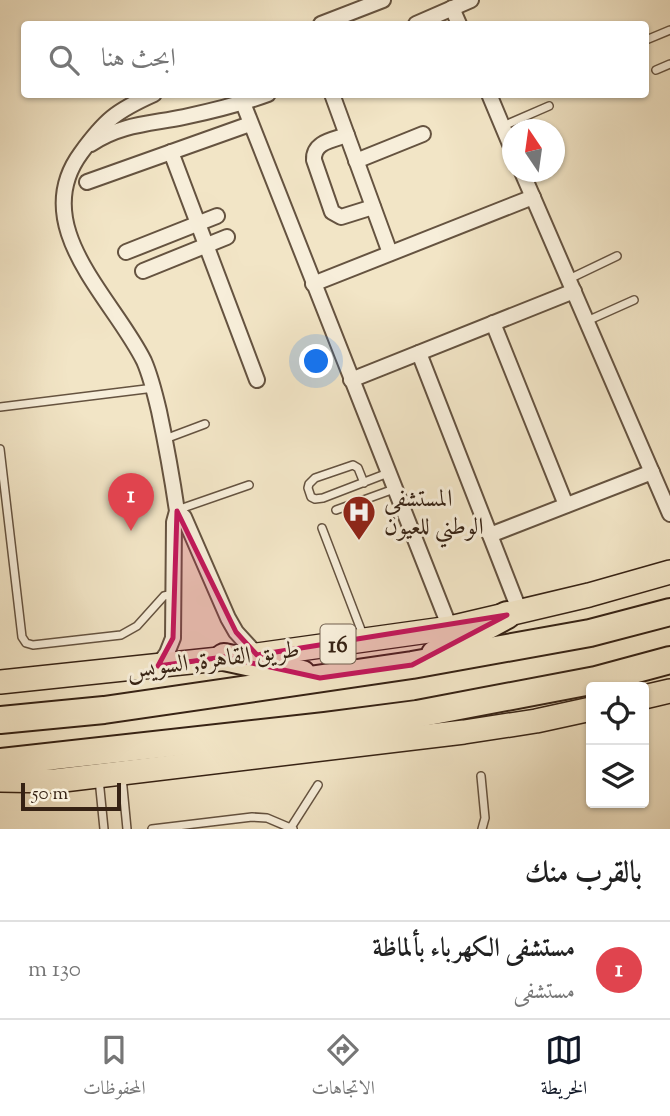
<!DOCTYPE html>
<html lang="ar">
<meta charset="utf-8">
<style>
:root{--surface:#fff;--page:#f6f6f6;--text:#222;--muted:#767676;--line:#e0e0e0;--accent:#111827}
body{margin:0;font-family:"Sorts Mill Goudy",Amiri,serif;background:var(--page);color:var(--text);direction:rtl}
.controls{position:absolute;right:21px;bottom:21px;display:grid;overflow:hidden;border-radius:7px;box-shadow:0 2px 5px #0004}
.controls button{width:63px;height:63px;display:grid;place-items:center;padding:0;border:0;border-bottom:2px solid var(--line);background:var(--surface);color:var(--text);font:35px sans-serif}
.compass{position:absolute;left:502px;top:119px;width:63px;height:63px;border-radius:50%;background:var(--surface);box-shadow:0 2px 5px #0004;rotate:347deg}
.scale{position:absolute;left:21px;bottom:18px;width:100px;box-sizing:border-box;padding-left:7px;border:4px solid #362214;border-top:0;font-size:19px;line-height:24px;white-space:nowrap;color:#362214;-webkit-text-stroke:5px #f7eeda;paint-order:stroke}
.you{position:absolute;left:317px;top:362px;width:24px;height:24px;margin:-18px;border:5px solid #fff;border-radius:50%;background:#1a73e8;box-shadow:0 0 0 10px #1a73e833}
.badge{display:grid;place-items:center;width:46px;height:46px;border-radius:50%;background:var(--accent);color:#fff;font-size:23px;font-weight:700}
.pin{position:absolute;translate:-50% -58px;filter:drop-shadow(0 2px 4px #0008)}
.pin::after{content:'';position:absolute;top:37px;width:24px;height:21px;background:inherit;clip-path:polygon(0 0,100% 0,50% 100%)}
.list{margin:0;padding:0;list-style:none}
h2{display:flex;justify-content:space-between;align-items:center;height:91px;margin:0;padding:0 28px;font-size:30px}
h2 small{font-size:23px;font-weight:400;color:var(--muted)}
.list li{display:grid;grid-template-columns:46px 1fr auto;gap:21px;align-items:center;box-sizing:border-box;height:98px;padding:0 28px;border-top:2px solid var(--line)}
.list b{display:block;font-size:26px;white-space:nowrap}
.list p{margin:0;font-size:23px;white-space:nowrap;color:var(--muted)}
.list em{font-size:23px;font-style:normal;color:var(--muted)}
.icon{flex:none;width:38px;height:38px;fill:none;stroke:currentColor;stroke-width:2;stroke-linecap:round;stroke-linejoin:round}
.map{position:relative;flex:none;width:670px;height:829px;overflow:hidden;direction:ltr}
.search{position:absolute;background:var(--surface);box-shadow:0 2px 5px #0004;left:21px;right:21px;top:21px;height:77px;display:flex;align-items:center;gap:18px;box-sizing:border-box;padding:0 24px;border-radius:7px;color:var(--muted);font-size:26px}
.sheet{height:189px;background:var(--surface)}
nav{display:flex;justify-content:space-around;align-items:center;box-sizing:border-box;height:98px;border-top:2px solid var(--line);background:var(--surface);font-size:19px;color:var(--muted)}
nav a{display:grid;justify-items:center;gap:4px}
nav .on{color:var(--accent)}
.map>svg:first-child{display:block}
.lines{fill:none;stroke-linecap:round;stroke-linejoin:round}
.lane-casing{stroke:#655340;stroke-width:10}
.street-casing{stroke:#655340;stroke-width:18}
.primary-casing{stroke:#362214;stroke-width:26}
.highway-casing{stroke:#362214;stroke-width:30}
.lane{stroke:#f7eeda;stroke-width:7}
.street{stroke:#f7eeda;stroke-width:14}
.primary{stroke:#f2e5c6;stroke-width:23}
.highway{stroke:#f2e5c6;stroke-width:26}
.marked{fill:#c2185b;fill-opacity:0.2;stroke:#c2185b;stroke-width:5;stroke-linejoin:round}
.labels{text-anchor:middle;stroke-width:6;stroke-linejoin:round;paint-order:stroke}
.shield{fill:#f7eeda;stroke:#705f4f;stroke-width:2}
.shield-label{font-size:23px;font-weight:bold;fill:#362214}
.poi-label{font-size:24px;fill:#362214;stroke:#f7eeda;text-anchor:start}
.street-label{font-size:24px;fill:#362214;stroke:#f7eeda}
</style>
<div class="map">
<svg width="670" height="829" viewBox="0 0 670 829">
<rect width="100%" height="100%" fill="#f2e5c6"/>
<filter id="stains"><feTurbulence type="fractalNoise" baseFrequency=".00286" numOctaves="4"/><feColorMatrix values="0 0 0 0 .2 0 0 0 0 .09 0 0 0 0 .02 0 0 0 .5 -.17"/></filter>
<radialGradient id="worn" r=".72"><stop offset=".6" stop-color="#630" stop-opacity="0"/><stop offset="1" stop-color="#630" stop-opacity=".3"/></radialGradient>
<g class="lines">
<defs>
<g id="lane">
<polyline points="646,40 670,30"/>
<polyline points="656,70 670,64"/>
<polyline points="503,126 549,106"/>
<polyline points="569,279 617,256"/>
<polyline points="587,321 634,300"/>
<polyline points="0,407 154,388"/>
<polyline points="165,439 205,424"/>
<polyline points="0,449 22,637 26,643 33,645 121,635 137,626 164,596 173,594"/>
<polyline points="364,483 358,468 353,465 315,478 309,484 308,488 311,497 315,499 323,498 388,473"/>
<polyline points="177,510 249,485"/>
<polyline points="336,510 394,489"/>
<polyline points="322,528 363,635"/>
<polyline points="481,776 485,818 482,829"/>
<polyline points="122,777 127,829"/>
<polyline points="99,779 104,829"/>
<polyline points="152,829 252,817 267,818 293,829"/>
<polyline points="290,829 318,785"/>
</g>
<g id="street">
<polyline points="452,8 459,24"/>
<polyline points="321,24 383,0"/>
<polyline points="416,24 471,0"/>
<path d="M154,94C116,111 105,120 81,153C27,226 113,298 144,361C151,377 155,394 159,411C166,444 172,477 177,511L174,522L173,638L167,653L158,666"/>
<polyline points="332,94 390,253"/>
<polyline points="489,94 512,149"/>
<polyline points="243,103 450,628"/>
<path d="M347,135C333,140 313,142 314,160L332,212L341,217L373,207"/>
<path d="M91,144C121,124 150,124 184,117C212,111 241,104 268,94"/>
<polyline points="171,152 257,380"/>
<polyline points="356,161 423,134"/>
<polyline points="522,172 670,514"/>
<polyline points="87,182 250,124"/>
<polyline points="126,252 217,216"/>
<polyline points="143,271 227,237"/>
<polyline points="313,284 533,197"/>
<polyline points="493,323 566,505"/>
<polyline points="419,353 520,612"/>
<polyline points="351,380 574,291"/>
<polyline points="177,511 184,517 228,618 236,632 257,655"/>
<polyline points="490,535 652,472"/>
</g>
<g id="primary">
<polyline points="0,682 257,655 450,628 589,595 670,572"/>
<polyline points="644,697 670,691"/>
<polyline points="0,780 55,781 464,732 536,721 591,709"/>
</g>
<g id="highway">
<polyline points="435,654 507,615"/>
<polyline points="224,657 302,674"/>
<polyline points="0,720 104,710 412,665 590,633 670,612"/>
<polyline points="0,762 325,726 417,714 596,680 670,660"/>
</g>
</defs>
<use href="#lane" class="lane-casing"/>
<use href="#street" class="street-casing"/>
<use href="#primary" class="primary-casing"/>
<use href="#highway" class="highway-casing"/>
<use href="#lane" class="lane"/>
<use href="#street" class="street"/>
<use href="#primary" class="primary"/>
<use href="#highway" class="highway"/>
</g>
<path class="marked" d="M177,511L236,632L257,655L507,615L412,665L320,678L224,657L158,666L173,638Z"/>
<defs>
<symbol id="hospital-pin" viewBox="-11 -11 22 30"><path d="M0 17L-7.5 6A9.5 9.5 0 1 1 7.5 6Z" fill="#8f2418" stroke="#f7eeda"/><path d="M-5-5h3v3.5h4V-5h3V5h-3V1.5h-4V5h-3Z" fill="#fff"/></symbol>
</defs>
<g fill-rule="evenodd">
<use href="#hospital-pin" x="340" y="493" width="38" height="52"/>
</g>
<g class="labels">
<rect class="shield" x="320.5" y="624.5" width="35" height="39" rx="5"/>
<g class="shield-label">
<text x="338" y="652">16</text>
</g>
<g class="poi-label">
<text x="384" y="506">المستشفي<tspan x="384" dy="28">الوطني للعيون</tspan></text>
</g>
<g class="street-label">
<text transform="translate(213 659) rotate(-7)" y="8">طريق القاهرة, السويس</text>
</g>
</g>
<rect width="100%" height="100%" filter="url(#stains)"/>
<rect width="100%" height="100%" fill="url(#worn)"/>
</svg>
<div class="controls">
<button><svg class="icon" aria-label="locate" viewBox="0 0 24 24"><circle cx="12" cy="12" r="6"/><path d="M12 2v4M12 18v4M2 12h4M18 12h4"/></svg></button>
<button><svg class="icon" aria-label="layers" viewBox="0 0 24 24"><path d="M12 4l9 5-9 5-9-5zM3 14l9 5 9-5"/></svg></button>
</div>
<svg class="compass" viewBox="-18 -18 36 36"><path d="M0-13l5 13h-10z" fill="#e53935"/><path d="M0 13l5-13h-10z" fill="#767676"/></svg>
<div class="scale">50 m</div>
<div class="you"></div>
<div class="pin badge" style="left:131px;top:531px;background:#e0444e">1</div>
<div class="search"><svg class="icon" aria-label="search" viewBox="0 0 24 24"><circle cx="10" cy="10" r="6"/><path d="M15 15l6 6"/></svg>ابحث هنا</div>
</div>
<section class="sheet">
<h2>بالقرب منك<small></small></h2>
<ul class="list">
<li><span class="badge" style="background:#e0444e">1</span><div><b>مستشفى الكهرباء بألماظة</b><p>مستشفى</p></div><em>130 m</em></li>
</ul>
</section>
<nav>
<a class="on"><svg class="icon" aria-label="map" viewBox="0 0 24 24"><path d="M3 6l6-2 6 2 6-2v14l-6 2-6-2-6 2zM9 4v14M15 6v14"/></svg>الخريطة</a>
<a><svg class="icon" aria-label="directions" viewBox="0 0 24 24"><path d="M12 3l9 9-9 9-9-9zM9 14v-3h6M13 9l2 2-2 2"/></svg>الاتجاهات</a>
<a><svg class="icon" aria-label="saved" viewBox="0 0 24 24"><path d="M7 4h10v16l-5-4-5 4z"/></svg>المحفوظات</a>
</nav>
